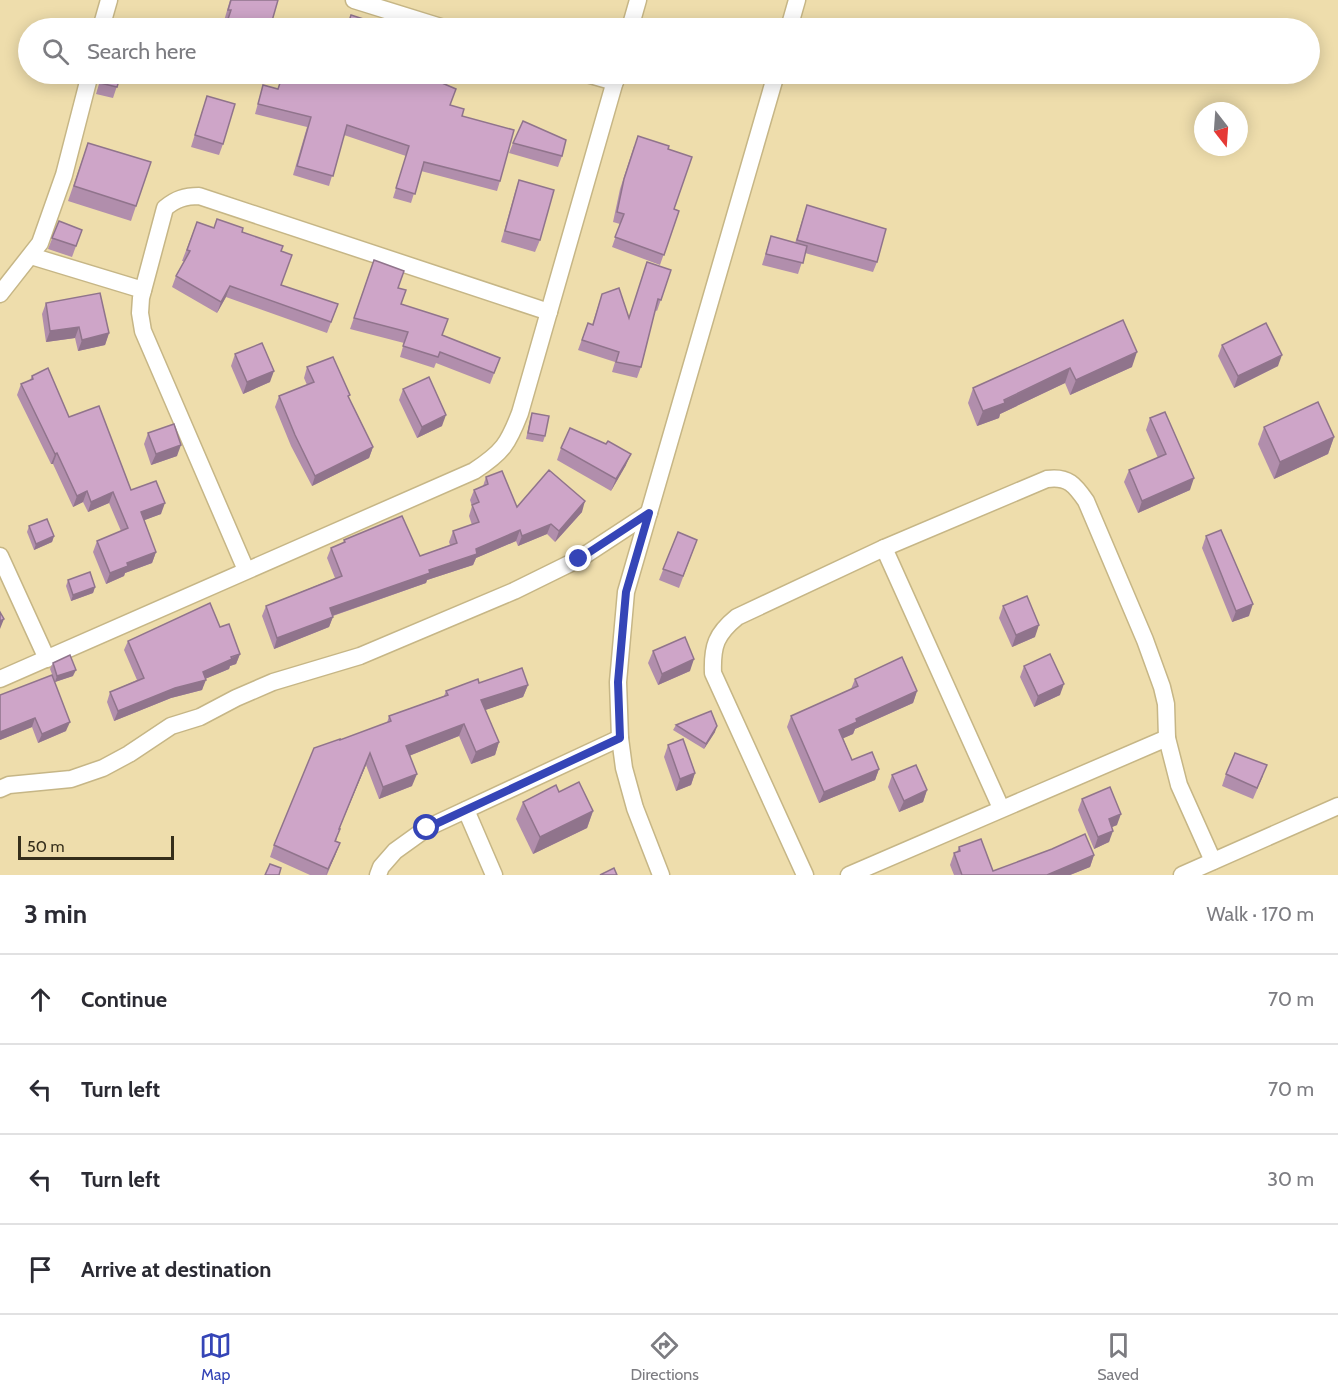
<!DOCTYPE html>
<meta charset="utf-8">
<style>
:root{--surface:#fff;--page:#f7f7f7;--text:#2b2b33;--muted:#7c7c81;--line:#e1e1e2;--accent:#3545b7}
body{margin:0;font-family:Cabin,sans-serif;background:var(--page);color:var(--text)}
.compass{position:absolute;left:1194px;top:102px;width:54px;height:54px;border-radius:50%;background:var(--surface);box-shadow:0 3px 15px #0003;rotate:163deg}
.scale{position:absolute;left:18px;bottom:15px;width:156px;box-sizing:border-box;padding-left:6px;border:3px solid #352e1b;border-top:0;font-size:16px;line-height:21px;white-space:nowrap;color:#352e1b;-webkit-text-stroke:4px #eeddac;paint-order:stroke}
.stop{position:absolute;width:18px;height:18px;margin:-14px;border:4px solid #3545b7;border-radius:50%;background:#fff}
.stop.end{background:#3545b7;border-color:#fff;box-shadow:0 2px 6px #0008}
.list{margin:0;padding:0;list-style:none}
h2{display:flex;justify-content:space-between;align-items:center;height:78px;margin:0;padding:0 24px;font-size:26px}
h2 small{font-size:20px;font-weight:400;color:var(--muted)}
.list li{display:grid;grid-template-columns:39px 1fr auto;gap:18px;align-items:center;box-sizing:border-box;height:90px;padding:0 24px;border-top:2px solid var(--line)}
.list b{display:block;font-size:22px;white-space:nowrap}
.list em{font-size:20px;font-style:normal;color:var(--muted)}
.icon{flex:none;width:33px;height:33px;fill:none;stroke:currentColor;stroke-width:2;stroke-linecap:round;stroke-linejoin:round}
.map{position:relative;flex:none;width:1338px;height:875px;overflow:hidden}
.search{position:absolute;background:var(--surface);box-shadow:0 3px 15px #0003;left:18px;right:18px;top:18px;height:66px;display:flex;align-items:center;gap:15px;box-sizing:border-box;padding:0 21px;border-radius:33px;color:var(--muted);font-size:22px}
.sheet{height:438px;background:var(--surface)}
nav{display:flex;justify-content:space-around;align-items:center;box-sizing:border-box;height:84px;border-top:2px solid var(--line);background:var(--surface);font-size:16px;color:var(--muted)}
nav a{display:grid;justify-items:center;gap:3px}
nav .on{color:var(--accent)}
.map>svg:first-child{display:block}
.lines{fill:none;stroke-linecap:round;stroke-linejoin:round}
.street-casing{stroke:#c6b686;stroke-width:19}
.street{stroke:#fff;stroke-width:16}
.wall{fill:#b18eac}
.shaded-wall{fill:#90748c}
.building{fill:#cea5c8;stroke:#90748c;stroke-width:1.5}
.route{stroke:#3545b7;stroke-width:8}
</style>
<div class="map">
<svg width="1338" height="875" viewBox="0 0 1338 875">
<rect width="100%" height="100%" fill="#eeddac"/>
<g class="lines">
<defs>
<g id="street">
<polyline points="354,0 444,28"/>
<polyline points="101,28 109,0"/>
<polyline points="630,28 638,0"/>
<polyline points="789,28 797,0"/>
<polyline points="587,74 615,82"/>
<polyline points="31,256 143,290"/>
<polyline points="0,294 40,243 64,175 90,74"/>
<polyline points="884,548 1001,808"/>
<polyline points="0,556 47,659"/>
<path d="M246,570L143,331L140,313L141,298L165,208C176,199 185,196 199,196L549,312"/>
<path d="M0,679L474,471C503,452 508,444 520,413L617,74"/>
<polyline points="0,789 9,785 71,779 103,768 129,754 171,726 200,717 236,698 273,682 360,656 514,591 579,559 649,513"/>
<polyline points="466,810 494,875"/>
<polyline points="378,875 381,867 395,851 427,828 620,738"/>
<polyline points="661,875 635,808 624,768 620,738 618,682 626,592 776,74"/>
<path d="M805,875L713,673C712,646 716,634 737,617L884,548L1047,479C1068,476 1075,485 1086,501L1145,640L1162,687L1166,704L1167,738L1179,785L1213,861"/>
<polyline points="849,875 1167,738"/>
<polyline points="1182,875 1338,806"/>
</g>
</defs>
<use href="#street" class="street-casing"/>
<use href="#street" class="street"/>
</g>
<g class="wall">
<polygon points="230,0 278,0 227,22 224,21"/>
<polygon points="102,74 121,74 113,98 96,94"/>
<polygon points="702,74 722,74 719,83 701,79"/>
<polygon points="349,77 442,83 450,105 462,116 500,181 497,191 421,171 411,203 393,198 406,156 344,135 329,186 293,175 307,127 255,114 263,85 278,89"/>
<polygon points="207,96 223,144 219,155 191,147"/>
<polygon points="88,143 136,206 131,221 68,201"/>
<polygon points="513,143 562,156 558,167 509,153"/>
<polygon points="634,146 668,149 674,209 679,211 660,265 612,247 620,224 613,222 620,189"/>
<polygon points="519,180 540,240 535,252 501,242 515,192"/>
<polygon points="807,205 877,262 873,272 805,253 798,274 762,265 771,236 795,243"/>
<polygon points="59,221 82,230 72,257 48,249"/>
<polygon points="197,222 214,228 242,232 281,251 281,285 338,304 327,333 226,297 217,313 172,287 176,276 184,261 182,261"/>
<polygon points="374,260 398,288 401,304 442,335 500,358 490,384 436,363 434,368 400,357 404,343 350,329"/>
<polygon points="671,270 657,311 655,310 641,367 637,378 612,372 615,362 578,350 588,323 592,325 602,294 629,317"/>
<polygon points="46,303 109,333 105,345 78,351 75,338 46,342 42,314"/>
<polygon points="1123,320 1132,367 1070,395 1065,383 1000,414 999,418 977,426 968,403 973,388"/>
<polygon points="1222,345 1278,366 1234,388 1218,356"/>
<polygon points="235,354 270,382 243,394 231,366"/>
<polygon points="307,367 349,398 373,447 369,458 312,486 291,446 275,407 279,396 307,385 304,378"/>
<polygon points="32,376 69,417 131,490 161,514 144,520 156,552 152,563 125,573 124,576 106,584 93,552 97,541 121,531 109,503 88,512 83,502 73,507 53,464 51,464 17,395 21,384 30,380"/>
<polygon points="403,389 442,426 417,438 399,400"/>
<polygon points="532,413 545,436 543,442 526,439 530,419"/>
<polygon points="1150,418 1190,490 1138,513 1124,482 1129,470 1158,458 1146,430"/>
<polygon points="1264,427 1334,437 1328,454 1274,479 1258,444"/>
<polygon points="148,433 177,456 151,465 144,444"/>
<polygon points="606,444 626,465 611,491 557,460 561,448"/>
<polygon points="486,477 517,507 582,512 555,542 547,534 518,546 516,541 476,558 473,565 427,580 426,583 333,616 329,627 274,649 262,616 266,606 335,578 327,558 331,548 343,543 344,540 420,556 450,545 449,542 453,531 472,525 469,516 472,506 470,500 474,490 483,486"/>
<polygon points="29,526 54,536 52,542 34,550 27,532"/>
<polygon points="678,532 697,540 679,588 659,580"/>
<polygon points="1206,536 1249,616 1232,622 1202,548"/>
<polygon points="68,580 95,587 93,593 71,601 66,586"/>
<polygon points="1003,606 1035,637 1012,647 999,618"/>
<polygon points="220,627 240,654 236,664 230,666 229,669 205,679 202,690 171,698 114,721 107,702 110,692 137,680 124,650 128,641"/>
<polygon points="653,651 690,671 658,685 648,663"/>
<polygon points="53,663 73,676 55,682 50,669"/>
<polygon points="1024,666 1060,695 1034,707 1020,677"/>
<polygon points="855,679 917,691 913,703 855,729 853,734 843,738 852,760 879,769 875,780 819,803 787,727 791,716 851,689"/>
<polygon points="479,683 528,685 523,697 485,710 499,742 495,755 471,764 459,736 409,756 412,786 379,799 366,765 339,829 336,842 340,843 327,875 310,875 270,857 274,845 340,740 387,723 389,716 444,696 446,691"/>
<polygon points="0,695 66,731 38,743 32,727 0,740"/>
<polygon points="676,725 715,732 704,749 673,730"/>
<polygon points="668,745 695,773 691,785 676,791 664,757"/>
<polygon points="1226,774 1263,776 1253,799 1222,786"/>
<polygon points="892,775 927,790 923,802 899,812 888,787"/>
<polygon points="559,792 593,811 587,828 533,854 516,819 523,802"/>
<polygon points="1082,799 1117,825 1112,827 1109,842 1094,849 1078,810"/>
<polygon points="959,847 993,871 1094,855 1090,867 1070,875 954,875 950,865 954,853 957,852"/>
</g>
<g class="shaded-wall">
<polygon points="230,286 226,297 217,313 221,302"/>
<polygon points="79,327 75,338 46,342 50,331"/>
<polygon points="109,333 105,345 78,351 82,340"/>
<polygon points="1137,352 1132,367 1070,395 1076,380"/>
<polygon points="1282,355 1278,366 1234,388 1238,376"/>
<polygon points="1070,368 1065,383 1000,414 999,418 977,426 983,411"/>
<polygon points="274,371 270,382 243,394 247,382"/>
<polygon points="446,415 442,426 417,438 422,427"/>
<polygon points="1334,437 1328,454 1274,479 1280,462"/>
<polygon points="181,445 177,456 151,465 156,454"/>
<polygon points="373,447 369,458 312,486 315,476"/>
<polygon points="57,453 53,464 51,464 55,454"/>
<polygon points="631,454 626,465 611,491 616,479"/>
<polygon points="1194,478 1190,490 1138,513 1142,501"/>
<polygon points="87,491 83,502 73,507 77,496"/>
<polygon points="113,492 109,503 88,512 91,502"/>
<polygon points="585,501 582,512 555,542 559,531"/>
<polygon points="165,503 161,514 137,523 141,512"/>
<polygon points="551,524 547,534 518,546 522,536"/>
<polygon points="520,530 516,541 476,558 473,565 427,580 426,583 326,618 330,608"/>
<polygon points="54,536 52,542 34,550 36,544"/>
<polygon points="156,552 152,563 125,573 124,576 106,584 110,573 127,563"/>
<polygon points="95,587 93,593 71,601 73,595"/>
<polygon points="1253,604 1249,616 1232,622 1236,611"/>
<polygon points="333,617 329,627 274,649 277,638"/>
<polygon points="4,619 0,629 0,621"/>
<polygon points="1039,625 1035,637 1012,647 1016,635"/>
<polygon points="240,654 236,664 230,666 229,669 200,681 203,672"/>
<polygon points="694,659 690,671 658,685 662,674"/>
<polygon points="76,670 73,676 55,682 57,676"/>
<polygon points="206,680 202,690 171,698 114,721 118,711 175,688"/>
<polygon points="1064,684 1060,695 1034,707 1038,696"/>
<polygon points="528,685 523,697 477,713 481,700"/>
<polygon points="917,691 913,703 855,729 853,734 835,742 839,730 856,719"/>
<polygon points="35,718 32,727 0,740 0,732"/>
<polygon points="70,722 66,731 38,743 42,734"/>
<polygon points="464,724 459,736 401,759 406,746"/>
<polygon points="717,726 715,732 704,749 706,744"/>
<polygon points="499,742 495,755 471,764 476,752"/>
<polygon points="370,753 366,765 334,841 339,829"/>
<polygon points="879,769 875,780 819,803 824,792"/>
<polygon points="695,773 691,785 676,791 680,779"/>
<polygon points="417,774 412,786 379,799 383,787"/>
<polygon points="927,790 923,802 899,812 904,801"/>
<polygon points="593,811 587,828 533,854 540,837"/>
<polygon points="1121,814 1117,825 1105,830 1109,819"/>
<polygon points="1113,831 1109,842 1094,849 1098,837"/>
<polygon points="340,843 335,856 326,875 328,869"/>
<polygon points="1094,855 1090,867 1070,875 1047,875"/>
</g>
<g class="building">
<polygon points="231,0 278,0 270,28 225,28 231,10 228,10"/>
<polygon points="351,15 382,25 381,28 382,28 347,28"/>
<polygon points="103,74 121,74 117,87 100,83"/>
<polygon points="283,74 336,74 349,78 350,74 444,74 442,83 456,89 450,105 464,109 462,116 514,130 500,181 424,162 415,194 396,188 409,146 347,125 333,176 297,166 311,117 258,104 263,85 278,89"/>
<polygon points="207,96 235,104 223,144 195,135"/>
<polygon points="523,121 566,140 562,156 513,143"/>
<polygon points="638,136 669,146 668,149 692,157 674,209 679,211 664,255 615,237 624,214 617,212 624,179"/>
<polygon points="88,143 151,162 136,206 74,186"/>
<polygon points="519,180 554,190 540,240 505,231"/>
<polygon points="807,205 886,229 877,262 797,240"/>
<polygon points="217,219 243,228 242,232 283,246 281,251 292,255 281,285 338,304 331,322 230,286 221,302 176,276 190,251 187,250 197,222 214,228"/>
<polygon points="59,221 82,230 76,246 52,238"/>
<polygon points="771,236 807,246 803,263 766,254"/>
<polygon points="374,260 404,271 398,288 406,290 401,304 448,319 442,335 500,358 494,373 440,352 438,357 403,346 408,332 354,318"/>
<polygon points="647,262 671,270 661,300 658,299 641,367 616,362 619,352 582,340 588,323 593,325 602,294 619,288 629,318"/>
<polygon points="100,293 109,333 82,340 79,327 50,331 46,303"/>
<polygon points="1123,320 1137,352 1076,380 1070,368 1004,400 1005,403 983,411 973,388"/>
<polygon points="1266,323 1282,355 1238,376 1222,345"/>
<polygon points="262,343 274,371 247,382 235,354"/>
<polygon points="333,357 350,395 348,396 373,447 315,476 295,435 279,396 314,382 307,367"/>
<polygon points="48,368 69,417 99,406 131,490 156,481 165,503 141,512 156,552 127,563 128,566 110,573 97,541 128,528 113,492 91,502 87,491 77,496 57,453 55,454 21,384 33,379 32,376"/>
<polygon points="429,377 446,415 422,427 403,389"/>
<polygon points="1318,402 1334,437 1280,462 1264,427"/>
<polygon points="1165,412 1194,478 1142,501 1129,470 1166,454 1150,418"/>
<polygon points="532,413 549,416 545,436 528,433"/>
<polygon points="174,424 181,445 156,454 148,433"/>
<polygon points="570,428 606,444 608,441 631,454 616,479 561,448"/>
<polygon points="549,470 585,501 559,531 551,524 522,536 520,530 476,549 477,554 429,570 430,573 330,608 333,617 277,638 266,606 342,576 331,548 345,542 344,540 402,516 420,556 457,543 453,531 479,522 472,505 479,502 474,490 488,484 486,477 502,471 517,507"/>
<polygon points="47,519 54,536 36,544 29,526"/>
<polygon points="1221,530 1253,604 1236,611 1206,536"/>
<polygon points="678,532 697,540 683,576 663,569"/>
<polygon points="90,572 95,587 73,595 68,580"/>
<polygon points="1027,596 1039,625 1016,635 1003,606"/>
<polygon points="210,603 220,627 229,624 240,654 231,657 232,659 203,672 206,680 175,688 118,711 110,692 144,678 128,641"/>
<polygon points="0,612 4,619 0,621"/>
<polygon points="685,637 694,659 662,674 653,651"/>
<polygon points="1050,654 1064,684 1038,696 1024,666"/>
<polygon points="70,655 76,670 57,676 53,663"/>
<polygon points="902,657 917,691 856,719 857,722 839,730 852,760 872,752 879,769 824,792 791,716 858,686 855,679"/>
<polygon points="522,668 528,685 481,700 499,742 476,752 464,724 406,746 417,774 383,787 370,753 339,829 340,829 335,841 340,843 328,869 274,845 314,748 340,739 340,740 391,721 389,716 448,695 446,691 478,679 479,683"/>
<polygon points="52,675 70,722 42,734 35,718 0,732 0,695"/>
<polygon points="711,711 717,726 706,744 676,725"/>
<polygon points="683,739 695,773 680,779 668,745"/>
<polygon points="1235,753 1267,765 1257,788 1226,774"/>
<polygon points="916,765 927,790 904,801 892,775"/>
<polygon points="579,782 593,811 540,837 523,802 556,785 559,792"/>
<polygon points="1110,787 1121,814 1109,819 1113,831 1098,837 1082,799"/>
<polygon points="1085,834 1094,855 1047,875 962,875 954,853 960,851 959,847 981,839 993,871 1052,849"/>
<polygon points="270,864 281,868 279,875 265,875"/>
<polygon points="614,868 617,875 600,875"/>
</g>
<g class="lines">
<polyline class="route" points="427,828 620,738 618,682 626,592 649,513 579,559"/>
</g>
</svg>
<svg class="compass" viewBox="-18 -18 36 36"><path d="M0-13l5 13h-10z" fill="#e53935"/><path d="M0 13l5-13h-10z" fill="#7c7c81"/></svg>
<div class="scale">50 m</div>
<div class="stop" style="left:427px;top:828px"></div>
<div class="stop end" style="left:579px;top:559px"></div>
<div class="search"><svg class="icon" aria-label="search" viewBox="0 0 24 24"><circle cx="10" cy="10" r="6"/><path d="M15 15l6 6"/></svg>Search here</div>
</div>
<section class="sheet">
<h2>3 min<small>Walk · 170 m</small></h2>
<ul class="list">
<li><svg class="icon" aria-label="ahead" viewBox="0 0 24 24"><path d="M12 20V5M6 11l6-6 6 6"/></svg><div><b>Continue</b></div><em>70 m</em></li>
<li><svg class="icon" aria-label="left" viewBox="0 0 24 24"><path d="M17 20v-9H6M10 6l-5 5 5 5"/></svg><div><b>Turn left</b></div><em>70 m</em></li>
<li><svg class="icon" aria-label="left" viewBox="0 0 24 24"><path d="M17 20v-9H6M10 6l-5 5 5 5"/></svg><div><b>Turn left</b></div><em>30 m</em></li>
<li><svg class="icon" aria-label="arrive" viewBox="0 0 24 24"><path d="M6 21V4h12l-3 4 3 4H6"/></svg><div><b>Arrive at destination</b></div></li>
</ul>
</section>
<nav>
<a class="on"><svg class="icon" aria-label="map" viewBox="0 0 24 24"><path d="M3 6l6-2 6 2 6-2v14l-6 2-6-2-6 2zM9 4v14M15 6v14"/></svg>Map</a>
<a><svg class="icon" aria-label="directions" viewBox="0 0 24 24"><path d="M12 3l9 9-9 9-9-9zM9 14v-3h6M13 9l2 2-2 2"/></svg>Directions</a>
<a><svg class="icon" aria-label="saved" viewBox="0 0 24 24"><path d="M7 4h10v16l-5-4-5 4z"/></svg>Saved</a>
</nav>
